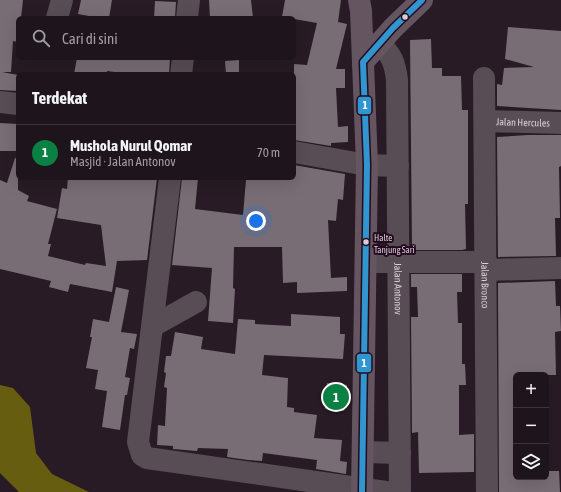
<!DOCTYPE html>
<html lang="id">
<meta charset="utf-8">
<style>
:root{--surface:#1e141c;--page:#2b2129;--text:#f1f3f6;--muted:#a19ea3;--line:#3c333b;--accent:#0b8043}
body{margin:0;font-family:"Asap Condensed",sans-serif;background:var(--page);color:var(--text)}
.controls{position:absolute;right:12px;bottom:12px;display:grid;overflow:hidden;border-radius:6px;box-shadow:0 4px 16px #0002}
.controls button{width:36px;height:36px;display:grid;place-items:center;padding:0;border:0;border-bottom:1px solid var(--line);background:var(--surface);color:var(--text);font:20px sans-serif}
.you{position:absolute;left:256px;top:221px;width:14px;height:14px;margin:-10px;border:3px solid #fff;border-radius:50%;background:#1a73e8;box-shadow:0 0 0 6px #1a73e833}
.badge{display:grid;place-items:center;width:26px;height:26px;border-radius:50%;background:var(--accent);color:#fff;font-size:13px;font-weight:700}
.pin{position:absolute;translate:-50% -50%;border:2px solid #fff;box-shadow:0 1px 4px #0006}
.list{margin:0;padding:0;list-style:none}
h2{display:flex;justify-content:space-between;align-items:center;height:52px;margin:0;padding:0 16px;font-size:17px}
h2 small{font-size:13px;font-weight:400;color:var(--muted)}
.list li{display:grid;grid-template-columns:26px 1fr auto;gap:12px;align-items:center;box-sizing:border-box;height:56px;padding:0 16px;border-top:1px solid var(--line)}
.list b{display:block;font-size:15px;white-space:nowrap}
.list p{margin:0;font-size:13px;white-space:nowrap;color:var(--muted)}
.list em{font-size:13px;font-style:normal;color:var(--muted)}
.icon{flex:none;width:22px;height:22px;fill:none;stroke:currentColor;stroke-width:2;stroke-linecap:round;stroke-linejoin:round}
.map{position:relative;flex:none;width:561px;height:492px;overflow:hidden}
.search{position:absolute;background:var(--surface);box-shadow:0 4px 16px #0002;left:16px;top:16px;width:280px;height:44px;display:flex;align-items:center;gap:10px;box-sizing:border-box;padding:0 14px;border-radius:6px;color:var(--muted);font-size:15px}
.panel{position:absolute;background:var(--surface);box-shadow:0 4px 16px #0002;left:16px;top:72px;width:280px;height:108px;border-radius:6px}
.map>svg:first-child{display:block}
.water{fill:#665d11}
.building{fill:#786c75}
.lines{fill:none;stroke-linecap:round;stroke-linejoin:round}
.minor{stroke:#584d55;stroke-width:22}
.major{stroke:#645560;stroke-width:22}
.bus-1-casing{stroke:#230c1e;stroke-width:9}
.bus-1{stroke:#3196d0;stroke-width:6}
.bus-dot{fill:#dcccd8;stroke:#230c1e;stroke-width:1.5}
.labels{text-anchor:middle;stroke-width:4;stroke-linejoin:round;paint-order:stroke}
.bus-label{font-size:9px;fill:#dcccd8;stroke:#230c1e;text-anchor:start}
.street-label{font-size:10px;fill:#dcccd8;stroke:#230c1e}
.line-badge{stroke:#230c1e;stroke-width:1.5}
.badge-label{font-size:11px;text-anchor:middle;font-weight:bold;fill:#fff}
</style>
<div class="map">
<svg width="561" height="492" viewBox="0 0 561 492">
<rect width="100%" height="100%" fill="#281b25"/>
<polygon class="water" points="0,385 13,388 30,407 36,453 52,474 89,492 19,492 0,473"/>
<g class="building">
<polygon points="0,0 23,0 21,18 18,18 18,42 13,41 11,72 2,72 18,75 18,91 0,90"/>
<polygon points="81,0 112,0 109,18 100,18 78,14"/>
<polygon points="209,0 251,0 253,18 210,18"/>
<polygon points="285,0 341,0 338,22 347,24 336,69 345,69 345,88 336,88 338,127 348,126 348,142 331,143 331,146 294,140 294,64 307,65 317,23 294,19 294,18 282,17"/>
<polygon points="155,1 176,2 175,18 154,18"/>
<polygon points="508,27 561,31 561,110 497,106 497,84 502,85 504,68 534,67 505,59"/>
<polygon points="431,39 432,68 442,68 442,76 461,76 462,110 468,110 468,204 465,204 466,249 462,250 412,250 410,40"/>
<polygon points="77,58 170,58 169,74 130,74 107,71 107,74 74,74"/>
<polygon points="239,60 239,74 226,74 225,61"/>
<polygon points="0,123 18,124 18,151 0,151"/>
<polygon points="528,135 561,135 561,166 559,167 560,218 555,218 556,256 498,257 497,137"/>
<polygon points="15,158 18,159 18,190 29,196 27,201 57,209 48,244 51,244 48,256 85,265 86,263 106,266 101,225 57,218 62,188 67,189 68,178 157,178 147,260 117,261 112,292 70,284 68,292 49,287 51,281 0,269 0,180 7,183"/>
<polygon points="294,165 345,174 343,200 338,199 336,221 328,220 331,278 347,277 347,291 297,293 297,282 283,283 282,247 234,247 233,288 235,289 233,323 208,321 212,268 172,265 182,178 198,178 195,209 243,215 246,180 249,180 249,178 294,178"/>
<polygon points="411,274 462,274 462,292 457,292 458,323 462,323 462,364 465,364 466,385 459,385 459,435 474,434 474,472 419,473 418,432 412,433 411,317 418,317 417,287 411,287"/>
<polygon points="555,281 556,306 560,306 561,331 555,332 556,375 516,375 516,477 546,477 546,471 559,471 560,492 499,492 498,283"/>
<polygon points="116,287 129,290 121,332 137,334 134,349 130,348 125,377 130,378 127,395 125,395 120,430 102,427 107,391 95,389 98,370 86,368 92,337 90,337 93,319 109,322"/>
<polygon points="291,314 340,317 340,334 345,334 343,359 264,355 262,375 288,378 287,407 294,408 294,412 317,415 314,438 342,440 340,461 347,462 346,474 316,469 317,460 263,453 262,461 248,460 227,457 228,449 198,448 197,451 173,449 173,446 157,445 158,425 165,426 167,388 164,387 166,373 164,372 166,356 171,356 175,332 203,337 201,349 235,354 238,319 255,320 255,324 291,326"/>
<polygon points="327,383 347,385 344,411 325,409"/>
</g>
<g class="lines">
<g class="minor">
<polyline points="57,18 62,0"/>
<polyline points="187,18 189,0"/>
<path id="s1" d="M379,43C392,55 395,63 397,80L400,492"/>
<polyline points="181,74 183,58"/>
<path id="s2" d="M484,78L487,492"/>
<polyline points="0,102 18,104"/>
<path id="s3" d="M485,121L561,123"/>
<polyline points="294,152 367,165 398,166"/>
<polyline points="170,178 138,442 142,455 147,458 386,492"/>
<polyline points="366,262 486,262"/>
<polyline points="486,270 561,268"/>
<polyline points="153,326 196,302"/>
<polyline points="363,452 400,453"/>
</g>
<g class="major">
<polyline points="359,0 361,11 367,165 362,492"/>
<polyline points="363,62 393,28 422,0"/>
</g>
<defs>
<polyline id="bus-1" points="362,492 367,165 363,62 393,28 422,0"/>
</defs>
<use href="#bus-1" class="bus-1-casing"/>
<use href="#bus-1" class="bus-1"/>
</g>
<g class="bus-dot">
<circle cx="405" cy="17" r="3.5"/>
<circle cx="366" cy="242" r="3.5"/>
</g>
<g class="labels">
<g class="bus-label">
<text x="374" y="241">Halte<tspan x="374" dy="12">Tanjung Sari</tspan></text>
</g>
<g class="street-label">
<text dy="4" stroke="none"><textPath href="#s3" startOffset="38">Jalan Hercules</textPath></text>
<text dy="4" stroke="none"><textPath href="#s2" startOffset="207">Jalan Bronco</textPath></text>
<text dy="4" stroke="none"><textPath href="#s1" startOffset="251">Jalan Antonov</textPath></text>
</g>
</g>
<g class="line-badge">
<rect x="357" y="96" width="15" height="19" rx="4" fill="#3196d0"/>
<rect x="356" y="353" width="16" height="20" rx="4" fill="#3196d0"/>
</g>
<g class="badge-label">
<text x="365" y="109">1</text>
<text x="364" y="367">1</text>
</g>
</svg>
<div class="controls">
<button>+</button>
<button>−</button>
<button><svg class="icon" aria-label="layers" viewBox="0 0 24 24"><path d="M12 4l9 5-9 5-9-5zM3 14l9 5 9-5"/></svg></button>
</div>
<div class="you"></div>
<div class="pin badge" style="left:336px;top:397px">1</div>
<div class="search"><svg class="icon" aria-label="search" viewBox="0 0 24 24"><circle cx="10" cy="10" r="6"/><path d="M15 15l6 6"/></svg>Cari di sini</div>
<section class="panel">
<h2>Terdekat<small></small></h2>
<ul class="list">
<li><span class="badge">1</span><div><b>Mushola Nurul Qomar</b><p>Masjid · Jalan Antonov</p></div><em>70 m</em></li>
</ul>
</section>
</div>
